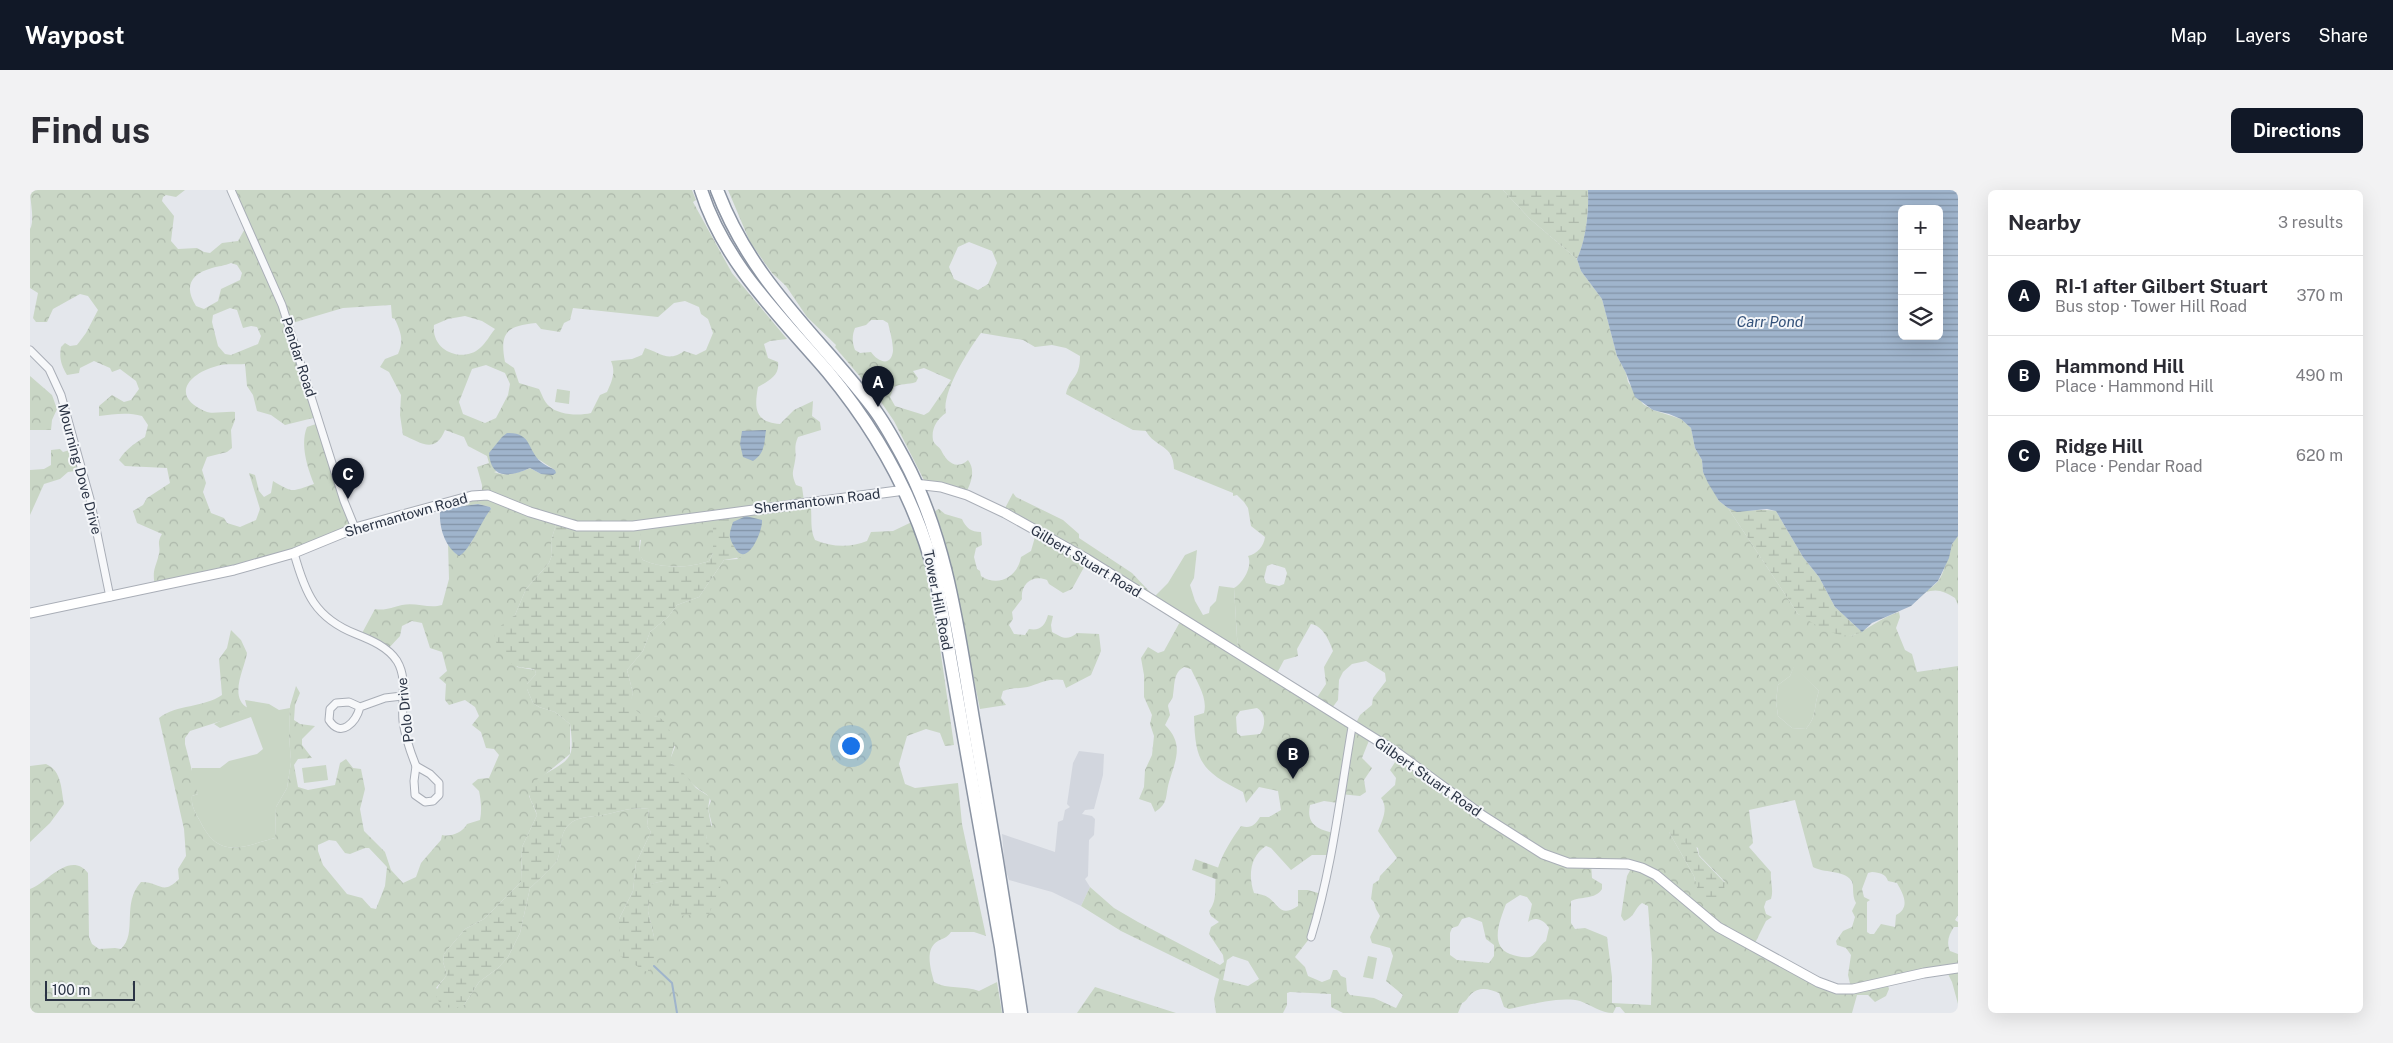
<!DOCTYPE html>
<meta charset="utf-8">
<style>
:root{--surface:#fff;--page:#f2f2f3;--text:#2b2b33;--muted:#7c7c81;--line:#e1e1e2;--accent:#111827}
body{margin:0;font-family:"Public Sans",sans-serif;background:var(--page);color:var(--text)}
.controls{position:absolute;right:15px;top:15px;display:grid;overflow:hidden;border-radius:8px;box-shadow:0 5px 20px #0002}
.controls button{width:45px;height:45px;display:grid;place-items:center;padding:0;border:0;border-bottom:1px solid var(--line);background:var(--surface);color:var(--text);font:25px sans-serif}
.scale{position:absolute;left:15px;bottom:12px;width:90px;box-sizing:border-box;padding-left:5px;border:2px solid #2b3445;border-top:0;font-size:14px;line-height:18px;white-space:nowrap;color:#2b3445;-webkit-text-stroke:4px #f4f6f9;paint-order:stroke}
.you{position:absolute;left:820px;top:555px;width:18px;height:18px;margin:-12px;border:4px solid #fff;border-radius:50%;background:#1a73e8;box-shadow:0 0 0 8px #1a73e833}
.badge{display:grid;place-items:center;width:32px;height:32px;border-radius:50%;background:var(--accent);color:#fff;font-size:16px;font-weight:700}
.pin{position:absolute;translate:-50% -41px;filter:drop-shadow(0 1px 2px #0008)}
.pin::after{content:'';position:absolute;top:26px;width:18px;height:15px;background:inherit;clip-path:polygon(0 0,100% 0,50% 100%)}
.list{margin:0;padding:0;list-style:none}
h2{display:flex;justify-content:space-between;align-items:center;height:65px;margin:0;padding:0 20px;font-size:21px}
h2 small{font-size:16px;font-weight:400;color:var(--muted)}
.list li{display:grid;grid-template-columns:32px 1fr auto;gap:15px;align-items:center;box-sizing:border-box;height:80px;padding:0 20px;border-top:1px solid var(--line)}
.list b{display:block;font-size:19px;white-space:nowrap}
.list p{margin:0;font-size:16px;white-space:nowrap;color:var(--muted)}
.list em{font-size:16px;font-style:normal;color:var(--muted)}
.icon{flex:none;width:28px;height:28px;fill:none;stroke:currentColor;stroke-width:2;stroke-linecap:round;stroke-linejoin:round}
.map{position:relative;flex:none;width:1928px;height:823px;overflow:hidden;border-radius:8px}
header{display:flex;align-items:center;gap:30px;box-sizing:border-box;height:70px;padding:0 25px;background:var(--accent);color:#fff}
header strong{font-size:24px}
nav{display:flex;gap:28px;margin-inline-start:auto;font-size:18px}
.intro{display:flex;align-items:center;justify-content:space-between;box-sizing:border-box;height:120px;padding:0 30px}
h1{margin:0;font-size:35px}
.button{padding:12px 22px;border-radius:8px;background:var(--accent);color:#fff;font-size:18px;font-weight:700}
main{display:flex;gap:30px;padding:0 30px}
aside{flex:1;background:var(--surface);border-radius:8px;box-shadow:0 5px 20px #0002}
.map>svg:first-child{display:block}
.built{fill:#d2d6de}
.grass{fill:#c9d6c5}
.forest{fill:url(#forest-crowns);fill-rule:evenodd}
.wetland{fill:url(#wetland-marsh)}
.cemetery{fill:url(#cemetery-stones)}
.water{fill:url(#water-rules);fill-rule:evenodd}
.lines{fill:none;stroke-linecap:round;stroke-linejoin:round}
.stream{stroke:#9fb4cc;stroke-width:2}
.street-casing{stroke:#a9aeb7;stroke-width:9}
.secondary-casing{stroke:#a9aeb7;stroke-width:11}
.highway-casing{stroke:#8b94a3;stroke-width:15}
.street{stroke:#f7f8fa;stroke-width:7}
.secondary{stroke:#fff;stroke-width:9}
.highway{stroke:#fff;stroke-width:12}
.labels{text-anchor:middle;stroke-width:4;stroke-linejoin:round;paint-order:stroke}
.street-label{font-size:14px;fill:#2b3445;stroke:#f4f6f9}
.water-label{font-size:15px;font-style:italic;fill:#34527a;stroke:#f4f6f9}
</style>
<header>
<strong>Waypost</strong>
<nav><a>Map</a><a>Layers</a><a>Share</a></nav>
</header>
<div class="intro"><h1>Find us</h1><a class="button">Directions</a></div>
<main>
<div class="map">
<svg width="1928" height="823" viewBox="0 0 1928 823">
<defs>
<pattern id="forest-crowns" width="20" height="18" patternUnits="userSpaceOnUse" patternTransform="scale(1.25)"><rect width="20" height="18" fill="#c9d6c5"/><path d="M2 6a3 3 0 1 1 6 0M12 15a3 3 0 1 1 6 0" fill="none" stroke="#adb8ab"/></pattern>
<pattern id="wetland-marsh" width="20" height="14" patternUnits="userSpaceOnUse" patternTransform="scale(1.25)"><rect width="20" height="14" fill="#c9d6c5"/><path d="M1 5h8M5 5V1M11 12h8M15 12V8" fill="none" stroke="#adb8ab"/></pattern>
<pattern id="cemetery-stones" width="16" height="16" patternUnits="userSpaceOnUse" patternTransform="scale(1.25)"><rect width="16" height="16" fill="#c9d6c5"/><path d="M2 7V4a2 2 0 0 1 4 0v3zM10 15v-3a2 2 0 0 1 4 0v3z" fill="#adb8ab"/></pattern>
<pattern id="water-rules" width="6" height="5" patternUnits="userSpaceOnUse" patternTransform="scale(1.25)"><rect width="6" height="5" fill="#9fb4cc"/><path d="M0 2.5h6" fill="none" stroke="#8293a7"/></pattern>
</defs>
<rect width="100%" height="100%" fill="#e4e7ec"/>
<polygon class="built" points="1049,561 1074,564 1073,585 1064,619 1055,620 1052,624 1062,626 1065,629 1064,645 1059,650 1058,686 1055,689 1060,697 1051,716 1022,702 979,690 975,678 972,644 1025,662 1028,632 1033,630 1035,620 1040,617 1037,614 1043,573"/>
<g class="grass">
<polygon points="527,199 540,201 539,214 525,212"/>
<polygon points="1167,360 1164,388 1160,395 1165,411 1173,425 1179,423 1180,417 1186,411 1189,396 1204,398 1208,464 1124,407 1138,393 1155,365"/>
<path d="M1764,476L1789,501C1783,518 1788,524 1776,539L1762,538L1748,526L1746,511L1748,495L1760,486Z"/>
<path d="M215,510L239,514L249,520L260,518L259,545L261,572L257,598L246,617L245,648C211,657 189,670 170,631C165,622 161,616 162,606L168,604L162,589V578H190L199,571L227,564L233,559L221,527L190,538L184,534L217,518Z"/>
<polygon points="296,575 298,590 274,593 272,578"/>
<polygon points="1338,766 1347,768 1343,789 1333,787"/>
</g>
<g class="forest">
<path d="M0,0H155L146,7L136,5L133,7L132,11L144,26L141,51L148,59L167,58L174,62L180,63L192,53L208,51L217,35L201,0H662L666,10L663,12L702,83L757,149L740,151L734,154L738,168L748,172C750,186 738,191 728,197C724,219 725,232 750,234L764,220L783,211L782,226L790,232L791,240L768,247C763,259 767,261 765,271C763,283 761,283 766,295L772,297L774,311L780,312C783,325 779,337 785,350C801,357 821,358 837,351L841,342L863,341L886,330L906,430L924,555L915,556L910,543L896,539L877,546L869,574L875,594L885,598L928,593L932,634L956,746L944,742H921C917,748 913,748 908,751C894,759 901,780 904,792C918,800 934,795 949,801L967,792L966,786L972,823H0V699C17,693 40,660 58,683L59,747L62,754L69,759L85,758L91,759C108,743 91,714 111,692C131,692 132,706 149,689L148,679L156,666L154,639L129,528C147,514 173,518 192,505L189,469L197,458L201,440L211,450L217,463C215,478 198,507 218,518L194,530L160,541L155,548V554L168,604L162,606C161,616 165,622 170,631C189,670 211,657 245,648L246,617L257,598L261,572L259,545L260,516L266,496L270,503L265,515L264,530L270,534L285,536L272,549V555L282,568L268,569L264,575L268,597L278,600L305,595L310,573L316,569L323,578L331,579L335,599L330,619L334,641L355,662L361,680L373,693L386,687L391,673L411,650L412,645C421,647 432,643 437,634L450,630C452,620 451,611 449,601L442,594L448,589L459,588L469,565L464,559L456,558L451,542L442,535L449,526L445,517L435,510L419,515L415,510L416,494L409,488L417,481L412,462L400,458L392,433L382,431L372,436L370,446L357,460L331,445L345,419C356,421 362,417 372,415C386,412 399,419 412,415L419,389L418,353L425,363L441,353L452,330L461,319L460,317L448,314L435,316L439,312L452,308V295L447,277L459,273L457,266L438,256L434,247L415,240C405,265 390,252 373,245L370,225L371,205L359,182L350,177L355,169L368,164C374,150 371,143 365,129L362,128L361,115L313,118L259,134L287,227L255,235L241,225L227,221L223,205L217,196L215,174C206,175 196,173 187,176C157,184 140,207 177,222C182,224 198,221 205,222V230L201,240L202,258L197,262L177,267L172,280L176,293L173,302L181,323L194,328L197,333L210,337L226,330L230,319L219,283L225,285L229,301L234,307L241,303L243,291C263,303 261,302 284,294C277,277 270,254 277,237L289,233L325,341L293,356L125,397C122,379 125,380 129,364C131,355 126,354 132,344L107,333L103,321L113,315L117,308L140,293L137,278L95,276L89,270C95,260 105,253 115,247L118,235L112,226C98,222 84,224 69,226V216L82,205L94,212L101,210L109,199L106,191L90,179L82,182L80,178L64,171L50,178L49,183L37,185C31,175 29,168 31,157L35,153L40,156L47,155L56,143L68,120L58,106L50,104L23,119L17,132H6L3,128L8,103L0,98V39C5,31 0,11 0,0ZM201,73L207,75L212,83L210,90L191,99L188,111L174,119L166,116C154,97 160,84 182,78C189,76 194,76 201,73ZM655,111L669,117L671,124L678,129L683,143L676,160L666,165L654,161C638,173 629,162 615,158L612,165L602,169L581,171C586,182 582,191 577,202L570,205L561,223C549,226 528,225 519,216C514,212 512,204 509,199L489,193L484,178L475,172C469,141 478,136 506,133L511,139L530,142L534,133L540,130L543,118L628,127L644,113ZM200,118L207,120L213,138L221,136L227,137L231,146L228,154L201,165L195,164L188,156L182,132L183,125ZM435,126L452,131L465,139C460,145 456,153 450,158C434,173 401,162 404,135L418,129ZM456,175L475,183L480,194L478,205L466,228L455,233L433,224L429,212L442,179ZM508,269L525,280L511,284L500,278C489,283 476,287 464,282ZM527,331L611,350L609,364L613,370C632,379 660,378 679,371L683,363V336L708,369L694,370L669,407L647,415L638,427L620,442L613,461L597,480L603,503L599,515L610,525L628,527L645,557L641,567V573C652,580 657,590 666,597C673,603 677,602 681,611L678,618L682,635L676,646L681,666L633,691L620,694L618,721L624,747L589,729L603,701L606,673L621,642L617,636L619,619C602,616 589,622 573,625C562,627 552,626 542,632C528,642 533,656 527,671C525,674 503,696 500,698L490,743L478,767L468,778L449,792L434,815L406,798L417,785L413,772L414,764L435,739L454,729L491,692L492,657L507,625L499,606L507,591L540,564V534L525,522L509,517L503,513L497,499V494L506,484L505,480L487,477L469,438L477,433L485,425L496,399L519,373L522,365L521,351ZM299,650L306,651L315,663L320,664L335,658H339L357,677L355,696L346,719L341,718L332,708L317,704L293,675L288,661V655Z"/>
<path d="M698,0H1473L1500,29L1547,69L1551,81L1572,109L1587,166L1596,183L1598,192L1613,214L1623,220L1651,229L1661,238L1665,258L1672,270L1673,282L1689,311L1698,318L1768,424L1821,446C1839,440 1849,428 1869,422L1870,427L1866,438L1875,460L1882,464L1887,482L1928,476V725L1925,730L1928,732V737H1924C1919,744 1916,752 1920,761L1928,764V814L1922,792L1915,778L1857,792L1859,799L1856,806L1845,812L1838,805H1827L1822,823H1595L1590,817H1586L1583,823C1571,823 1561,815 1550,811C1530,806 1499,815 1479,819L1474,817L1469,803C1460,799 1449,796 1441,804C1437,808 1437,811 1432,813L1428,823H1313L1301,817V804L1260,802L1257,803V815L1253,823H1186L1184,809L1189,789L1091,741L1051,716L1060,697L1084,718L1108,732L1190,775L1194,772L1193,765L1179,744L1181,737L1189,732L1181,726L1179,721C1189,709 1183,695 1187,681C1192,664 1201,650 1211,636C1221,639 1225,635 1230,627H1239L1251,620L1248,601L1229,597L1216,613L1213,602C1172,581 1165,573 1164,526L1174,523C1178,508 1167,492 1161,479L1154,477C1143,483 1145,494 1143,505C1143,510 1139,511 1138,516L1140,525L1135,535C1154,554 1146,569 1139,592C1135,606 1139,613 1125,622L1121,613L1109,609L1114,597L1115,580L1122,565L1124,546L1120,534L1122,525L1114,507V485L1111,468L1118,457L1128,463L1134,461L1151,430L1208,463L1204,398C1213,393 1223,376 1218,366C1227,364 1234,356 1235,347L1221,336L1218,318L1214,312L1207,305L1203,306V303L1144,279C1144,254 1125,258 1116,241L1103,240L1036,204C1040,186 1050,189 1050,166L1036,158L1022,155L1005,157L993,150L951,143C939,159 911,203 916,223C907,229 901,239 903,250C904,255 909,256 911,260C916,271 926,281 938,270C946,280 941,294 935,304L897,296L864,231L849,209L805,157L806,155L777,127L756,96L742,83L720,52ZM939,52L962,61L967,73L958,94L948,100L924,89L919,77L928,57ZM841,130H853L858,133C860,141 863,152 863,161C861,178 847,171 841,162L830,163L825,160C822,152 822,145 825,138L836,135ZM894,178L921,190L899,222L894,225L865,216L860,207L864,197C871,193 878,195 886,192L888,188L883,181ZM1242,374L1255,378L1257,383L1254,394L1249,396L1236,393L1234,388L1237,376ZM1281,434C1293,436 1299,450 1303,461L1294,477L1296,494L1284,512L1245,487L1254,470L1268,466L1267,459ZM1336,471L1355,483L1356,491L1343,508L1342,515L1330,525L1324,537L1299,522L1308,510L1309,490L1313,482L1322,474ZM1764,477L1789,501C1783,518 1788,524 1776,539L1762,538L1748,526L1746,511L1748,495L1760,486ZM1227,518C1236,523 1236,536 1230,544L1211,546L1207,543L1206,527L1210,521ZM1340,548L1369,566L1360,580L1366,588L1365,595L1351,608C1359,618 1352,631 1348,641L1367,668L1350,686L1349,690L1343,694L1341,709L1344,712L1346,719L1350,726L1340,747L1342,753L1360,758L1363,766L1356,791L1373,805L1366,818L1344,808L1320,805L1317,801L1316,788L1311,786L1307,780H1303L1300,789L1292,792L1278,786L1275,777L1265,767L1279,749L1291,704L1278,700H1268V716C1251,727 1250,717 1239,708C1235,705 1229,704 1224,703C1218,686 1220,666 1236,656L1241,658L1261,680L1282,665H1298L1304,643C1287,639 1276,634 1280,615L1294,611L1308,613L1310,604L1330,606L1336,602L1334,590L1342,578L1332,568ZM1765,610L1783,677C1793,683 1813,680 1821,690C1825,695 1821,704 1826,713L1822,721L1825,727L1822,737L1813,741L1806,751L1807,755L1816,758L1821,765L1818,785L1821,798L1796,795L1723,757L1736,731L1742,727L1736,724L1734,717L1736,711L1741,709C1744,700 1740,691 1741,682L1719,657L1723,653L1719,620ZM1639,642L1668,658L1669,665L1695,692L1665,691L1664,686ZM1561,673L1603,675L1597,686L1591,726L1594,731C1605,727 1604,719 1612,713L1618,716L1622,769L1621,815L1582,813V787L1577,747L1555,738L1545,739L1541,733V711C1551,706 1565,710 1572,699V694L1562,688ZM1842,682C1850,683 1855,683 1858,691L1867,693C1873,704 1881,717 1866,725L1865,737L1851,734L1844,744H1840L1837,742V712L1840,710L1834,707L1832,699L1838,683ZM1490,705L1497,707L1502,714L1498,732C1506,726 1514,730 1519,738L1516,751C1509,755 1507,765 1500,767C1493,768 1486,766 1480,764C1459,756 1470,730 1476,714ZM1439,727L1452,732L1456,749L1464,755V766L1459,773L1427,770L1420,765V743L1422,738L1428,736L1432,729ZM1203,766L1218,771L1229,789L1218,796L1193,790L1197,770Z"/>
<polygon points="0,186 22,205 27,219 22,230 21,240 0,240"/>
<polygon points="46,258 51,280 38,282 30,289 14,294 0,325 0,280 14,279 21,275 21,260 30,259 33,262"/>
<path d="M983,303L986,307L1033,330L1049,344V348L1102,383L1135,418L1058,370L1042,399L1033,403L1019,394L1017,390C1004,384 990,393 992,409L982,422L983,429L979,435L984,444L995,445L999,439C1010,441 1015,436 1018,425L1023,426L1021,435L1022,442C1033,448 1037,451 1047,443L1069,444L1071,461L1061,485L1036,498L1033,490C1021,488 1012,492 1001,496C993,499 983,497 973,501L971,508L976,515L950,519L916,355L905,321L909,319L915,324L932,329C936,338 941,342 951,342L952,355L946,358L944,367L947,379L950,381L951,386C969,398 988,386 991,367L1001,361L1007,340L973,322Z"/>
<path d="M1928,346V415L1925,408C1913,401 1907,398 1894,403C1898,399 1906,395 1909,390C1917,378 1918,354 1928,346Z"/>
<path d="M16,574C32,581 31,599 34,614L20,633L0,652V576Z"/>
<polygon points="1065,797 1146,823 1047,823"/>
</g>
<g class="wetland">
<path d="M1473,0H1558C1559,22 1556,50 1547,69L1500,29Z"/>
<path d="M1698,318C1714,324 1729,318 1746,321L1773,367L1789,387L1805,417L1832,442L1821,446L1810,445L1794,440L1768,424Z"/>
<path d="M716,324V326L710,328L700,352L712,364L711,367L694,370L669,407L647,415L638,427L620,442L613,461L597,480L603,503L600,515C616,530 611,522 628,527C637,530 641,545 645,553L641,567V573L650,579L666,598L680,607L678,618L682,641L676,646L692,693L679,724L646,726L633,691L621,694L618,721L624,747V776L617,782L590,766L589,729L603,701L606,673L621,642L617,636L619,619C602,616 589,622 573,625C562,627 552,626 542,632C528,642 533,657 527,671C525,674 503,696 500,698L490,743L478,767L468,778L449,792L434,815L425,818L413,817C401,804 407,797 417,785L413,772L414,764L435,739L454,729L491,692L492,657L507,625C505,617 499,609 499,603C501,583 536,580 541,562C543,554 541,542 540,534L525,522L509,517L503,513L497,499V494L506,484L505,480C499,477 495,479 489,477C477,475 463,453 464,441L485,425L496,399L519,373L522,365L521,351L527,331L612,335C611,348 606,359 613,370C632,379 660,378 679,371L683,363V325Z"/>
<polygon points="1639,635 1651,637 1665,652 1669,666 1695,693 1694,700 1680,714 1670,709 1664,686 1639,642"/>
</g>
<polygon class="cemetery" points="1165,669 1192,679 1188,690 1162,680"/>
<g class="water">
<path d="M1558,0H1928V346L1922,354L1919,368L1908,391L1881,416L1842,433L1832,442L1805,417L1789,387L1773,367L1746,321L1737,319L1707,322L1698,318L1689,311L1678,293L1673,282L1672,270L1665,258L1661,238L1651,229L1639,224L1623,220L1605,207L1596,183L1587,166L1572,109L1551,81L1547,69C1556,50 1559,22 1558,0ZM1872,19H1909V146H1872Z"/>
<path d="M736,240C734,254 735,263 723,271L713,267L710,254L712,241Z"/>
<path d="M477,243C502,242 497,260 511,272C515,275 521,278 525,280L526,283L523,285L511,284L500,278C480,287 461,290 459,263L472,247Z"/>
<path d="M448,314L460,317L461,319C451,331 440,361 429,366C415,357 409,338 410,322L420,318Z"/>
<path d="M716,326L732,330C733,341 717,379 705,358C698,346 699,345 703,332Z"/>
</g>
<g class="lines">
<polyline class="stream" points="624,776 642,793 647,823"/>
<defs>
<g id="street">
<polyline points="201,0 252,115 314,311 325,338"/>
<polyline points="0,160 19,179 31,205 60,309 80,407"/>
<path d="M264,363C275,403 285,428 326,444C341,450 358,457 367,471C378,489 371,512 373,531C375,547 380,561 386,576"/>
<path d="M330,517C326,532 311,549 299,530L300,519L306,513L319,512L330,517L355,508L372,506"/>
<polygon points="386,576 400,584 409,593 409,605 403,611 395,612 385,605 384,591"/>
<path d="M1281,747C1302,679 1310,607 1322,537"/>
</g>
<g id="secondary">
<polyline points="885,294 911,297 937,305 975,323 1057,369 1366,562 1453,626 1513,664 1538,673 1598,674 1612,678 1626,685 1688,737 1788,792 1807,799 1823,799 1894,783 1928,778"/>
<polyline points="0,423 204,380 264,363 325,338 442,306 458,305 500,322 547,336 603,336 875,300"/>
</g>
<g id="highway">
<path d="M671,0C694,73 750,126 798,182C850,245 888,314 907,393L971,757L980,823"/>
<path d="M687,0C721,90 784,142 841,215C854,231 864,251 874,269C917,349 928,440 943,529C960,627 976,725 991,823"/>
</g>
</defs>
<use href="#street" class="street-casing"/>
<use href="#secondary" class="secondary-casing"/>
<use href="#highway" class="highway-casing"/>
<use href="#street" class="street"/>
<use href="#secondary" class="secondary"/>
<use href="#highway" class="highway"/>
</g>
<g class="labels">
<g class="street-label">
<text transform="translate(269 167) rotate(72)" y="5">Pendar Road</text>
<text transform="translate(50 279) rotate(75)" y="5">Mourning Dove Drive</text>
<text transform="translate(787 311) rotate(-7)" y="5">Shermantown Road</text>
<text transform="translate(376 325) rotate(-16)" y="5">Shermantown Road</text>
<text transform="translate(1056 371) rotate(31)" y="5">Gilbert Stuart Road</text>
<text transform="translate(908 410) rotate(79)" y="5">Tower Hill Road</text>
<text transform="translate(375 520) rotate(-96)" y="5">Polo Drive</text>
<text transform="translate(1398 587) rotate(35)" y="5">Gilbert Stuart Road</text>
</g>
<g class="water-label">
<text x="1740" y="137">Carr Pond</text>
</g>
</g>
</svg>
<div class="controls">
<button>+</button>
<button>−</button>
<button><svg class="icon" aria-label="layers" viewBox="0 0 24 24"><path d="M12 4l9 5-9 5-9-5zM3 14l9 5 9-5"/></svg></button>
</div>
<div class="scale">100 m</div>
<div class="you"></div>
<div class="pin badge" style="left:848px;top:217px">A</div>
<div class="pin badge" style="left:1263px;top:589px">B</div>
<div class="pin badge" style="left:318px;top:309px">C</div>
</div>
<aside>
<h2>Nearby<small>3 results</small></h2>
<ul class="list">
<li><span class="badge">A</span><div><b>RI-1 after Gilbert Stuart</b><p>Bus stop · Tower Hill Road</p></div><em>370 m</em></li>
<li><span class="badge">B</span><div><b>Hammond Hill</b><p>Place · Hammond Hill</p></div><em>490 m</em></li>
<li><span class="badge">C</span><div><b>Ridge Hill</b><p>Place · Pendar Road</p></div><em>620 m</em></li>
</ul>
</aside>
</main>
